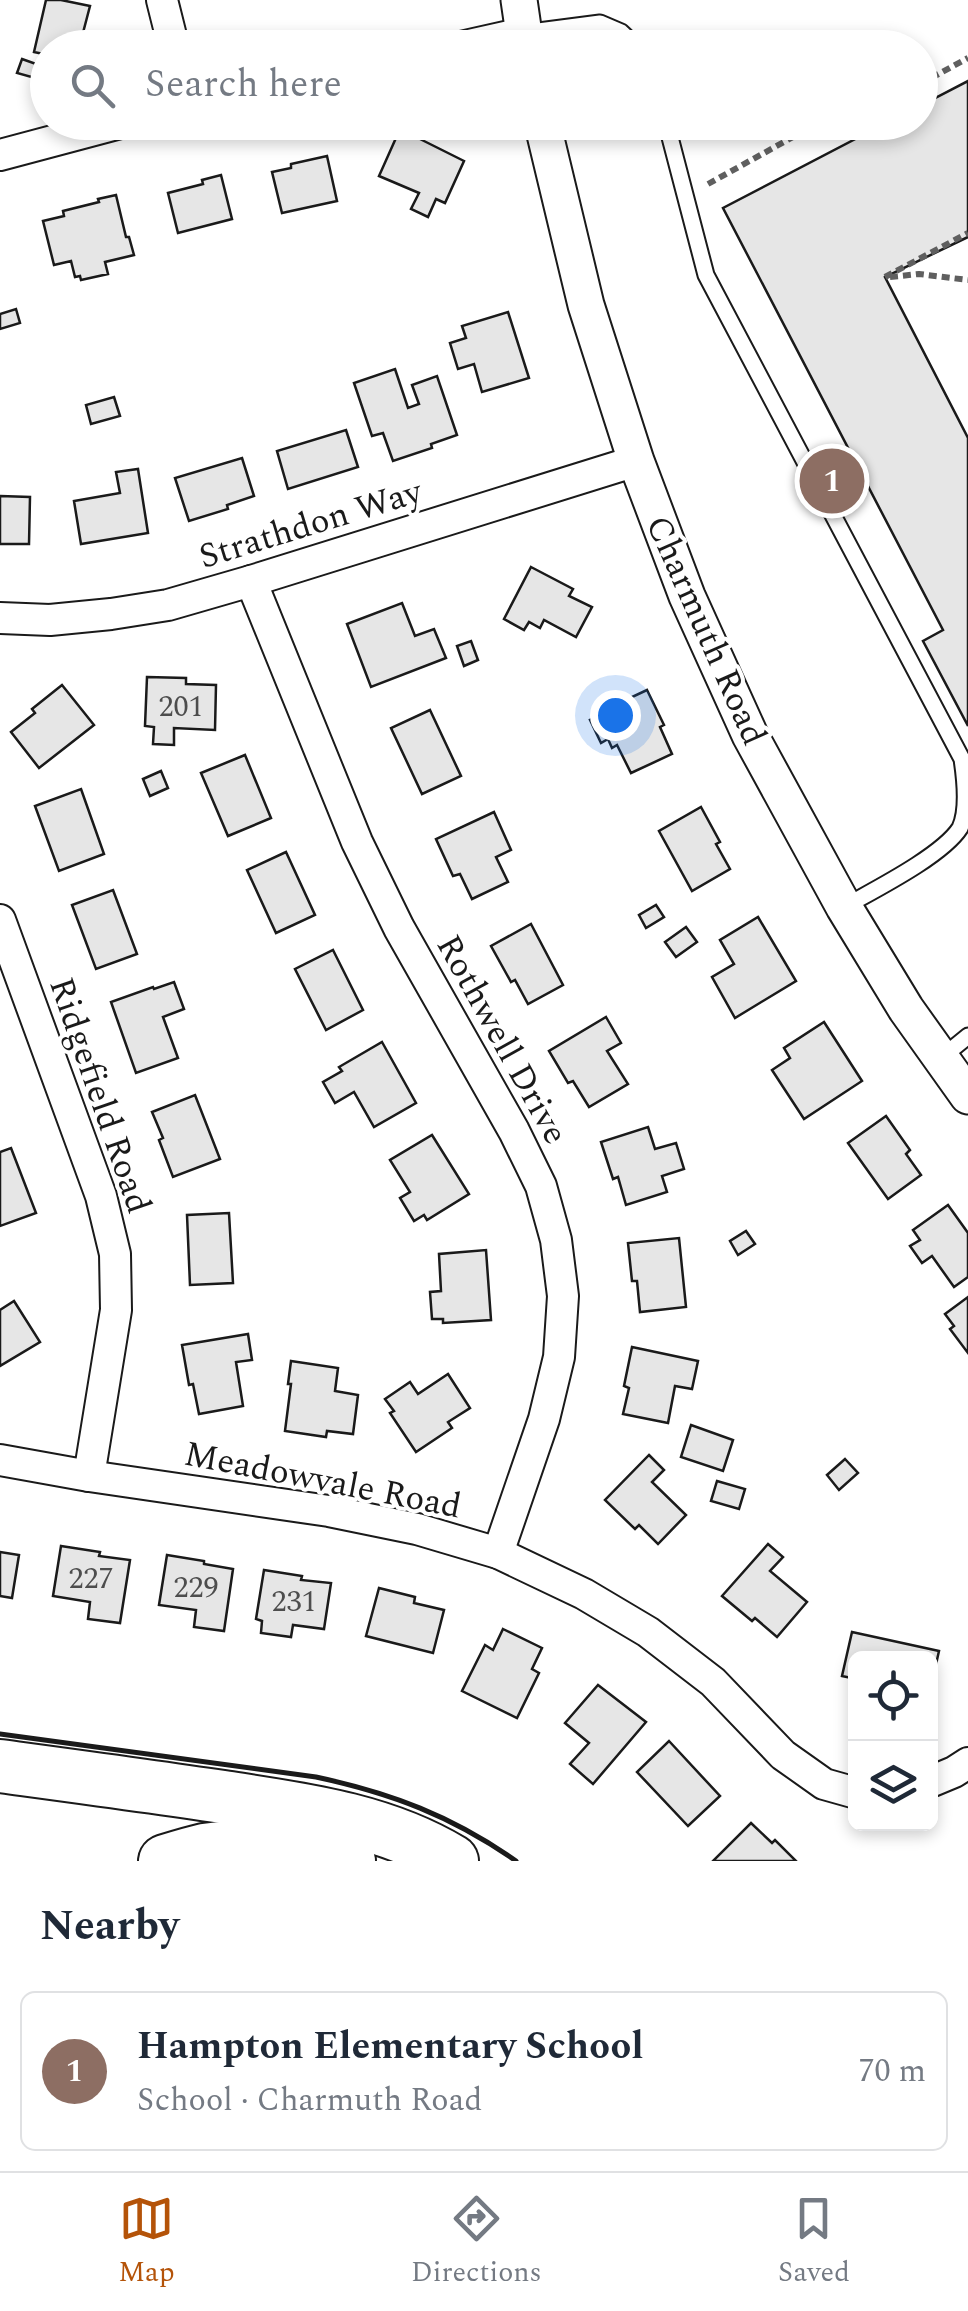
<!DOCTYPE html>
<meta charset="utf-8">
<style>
:root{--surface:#fff;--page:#f6f6f7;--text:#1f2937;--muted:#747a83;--line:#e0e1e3;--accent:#b45309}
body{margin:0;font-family:Spectral,serif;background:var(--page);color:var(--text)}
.controls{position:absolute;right:30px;bottom:30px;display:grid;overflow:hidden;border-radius:15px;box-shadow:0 5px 15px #0003}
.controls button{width:90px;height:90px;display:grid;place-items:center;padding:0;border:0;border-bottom:2px solid var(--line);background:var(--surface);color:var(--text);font:50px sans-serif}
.you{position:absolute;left:615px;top:715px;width:35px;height:35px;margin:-25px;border:8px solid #fff;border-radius:50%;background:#1a73e8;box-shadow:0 0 0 15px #1a73e833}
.badge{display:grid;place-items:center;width:65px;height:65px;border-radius:50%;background:var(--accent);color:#fff;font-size:32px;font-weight:700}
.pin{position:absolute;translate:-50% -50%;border:5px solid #fff;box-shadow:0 2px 10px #0006}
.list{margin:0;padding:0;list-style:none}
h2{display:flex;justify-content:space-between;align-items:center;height:130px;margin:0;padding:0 40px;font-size:42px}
h2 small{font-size:32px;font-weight:400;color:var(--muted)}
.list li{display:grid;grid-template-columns:65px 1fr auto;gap:30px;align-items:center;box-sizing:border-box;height:160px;margin:0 20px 20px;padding:0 20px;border:2px solid var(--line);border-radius:15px}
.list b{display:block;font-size:38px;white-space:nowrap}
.list p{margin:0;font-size:32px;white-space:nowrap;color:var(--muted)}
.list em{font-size:32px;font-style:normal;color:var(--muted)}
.icon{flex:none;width:55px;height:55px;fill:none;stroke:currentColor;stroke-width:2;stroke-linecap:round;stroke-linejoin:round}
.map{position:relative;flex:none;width:968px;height:1861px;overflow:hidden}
.search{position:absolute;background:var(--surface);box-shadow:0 5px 15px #0003;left:30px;right:30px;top:30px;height:110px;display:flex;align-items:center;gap:25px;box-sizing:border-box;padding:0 35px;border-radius:55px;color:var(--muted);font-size:38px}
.sheet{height:310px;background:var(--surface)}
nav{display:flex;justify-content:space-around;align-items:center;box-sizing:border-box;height:140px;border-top:2px solid var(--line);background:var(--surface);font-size:28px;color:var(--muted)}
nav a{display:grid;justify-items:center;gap:5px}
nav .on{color:var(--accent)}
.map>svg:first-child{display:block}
.building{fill:#e6e6e6;stroke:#1a1a1a;stroke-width:2.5}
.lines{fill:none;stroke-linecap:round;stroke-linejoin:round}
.service-casing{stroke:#1a1a1a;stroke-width:19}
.minor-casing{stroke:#1a1a1a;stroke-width:34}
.tertiary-casing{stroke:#1a1a1a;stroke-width:39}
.motorway-casing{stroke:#1a1a1a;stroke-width:56}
.path{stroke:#5f5f5f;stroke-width:6;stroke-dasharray:8 5;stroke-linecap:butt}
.service{stroke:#fff;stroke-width:15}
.minor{stroke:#fff;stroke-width:30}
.tertiary{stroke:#fff;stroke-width:35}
.motorway{stroke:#fff;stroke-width:52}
.wall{stroke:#1a1a1a;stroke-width:5}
.labels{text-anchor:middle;stroke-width:8;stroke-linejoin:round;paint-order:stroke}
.number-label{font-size:30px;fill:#4d4d4d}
.street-label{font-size:35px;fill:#1a1a1a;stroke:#fff}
</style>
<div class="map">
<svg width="968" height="1861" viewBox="0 0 968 1861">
<rect width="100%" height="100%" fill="#fff"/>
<g class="building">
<polygon points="46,0 61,0 90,6 79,48 48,48 48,55 34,52"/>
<polygon points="22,59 39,65 35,78 17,73"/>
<polygon points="968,81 968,237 885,277 968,438 968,726 923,641 943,630 723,208 888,122 920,122 920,106"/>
<polygon points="400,129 464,161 445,203 436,199 428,217 411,209 419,193 379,176"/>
<polygon points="327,156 337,201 282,213 272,172 291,168 291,164"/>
<polygon points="221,175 232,219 178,233 168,193 203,184 202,180"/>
<polygon points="116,195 126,237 129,237 134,255 105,262 108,274 81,280 80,276 75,277 71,261 54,265 43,221 64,216 63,211 99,202 98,199"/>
<polygon points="16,309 20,323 0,329 0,314"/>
<polygon points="508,312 529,378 482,392 474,364 458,369 450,343 466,338 462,326"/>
<polygon points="395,369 408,408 419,404 412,385 437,376 457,435 431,444 432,448 393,461 383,433 372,436 354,383"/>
<polygon points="114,397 120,416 91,424 86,405"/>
<polygon points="346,430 358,467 288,489 277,451"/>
<polygon points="242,458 254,496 227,505 228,509 189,521 175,478"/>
<polygon points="138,469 148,533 81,544 74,501 120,493 116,472"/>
<polygon points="0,496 30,497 29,544 0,544"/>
<polygon points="531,567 573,589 569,596 592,607 576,637 544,620 540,628 529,622 524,630 504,619"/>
<polygon points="402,603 415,636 434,629 446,658 371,687 347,624"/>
<polygon points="471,641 478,660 464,666 457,646"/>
<polygon points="147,677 186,678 186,684 216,685 215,730 174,728 174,745 153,744 154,727 145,726"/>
<polygon points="62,685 94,725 39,768 11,732 35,713 32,709"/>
<polygon points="647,690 664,725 660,727 672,754 631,773 617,745 612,748 608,739 601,743 590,720 604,714 602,711"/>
<polygon points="430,710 461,776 422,794 391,728"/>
<polygon points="245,755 271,818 228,836 201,773"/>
<polygon points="161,771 168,788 150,796 143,779"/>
<polygon points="81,789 104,854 59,871 35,806"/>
<polygon points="701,807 720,842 716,844 730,869 692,891 659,831"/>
<polygon points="494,812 511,850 496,857 508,882 472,899 460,874 453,876 436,839"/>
<polygon points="286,852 315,915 276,933 247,870"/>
<polygon points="113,890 137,954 96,969 72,905"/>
<polygon points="656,905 664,917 646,928 639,915"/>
<polygon points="758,917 796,981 735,1018 712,977 734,964 720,940"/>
<polygon points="531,924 563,985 528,1004 515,980 511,982 491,946"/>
<polygon points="686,927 697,942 676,957 665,942"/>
<polygon points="333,950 363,1010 326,1030 295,969"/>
<polygon points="174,982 184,1009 163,1017 178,1058 136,1073 111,1002 153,987 154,989"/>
<polygon points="606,1017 621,1043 607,1051 628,1084 589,1107 573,1081 568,1083 549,1051"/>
<polygon points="824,1022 862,1081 804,1119 772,1070 790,1058 784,1048"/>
<polygon points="382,1042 416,1103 374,1127 354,1092 335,1103 323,1082 342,1071 339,1067"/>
<polygon points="195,1095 220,1159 173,1177 159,1140 163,1138 152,1112"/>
<polygon points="886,1116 910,1150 906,1154 921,1175 888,1199 848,1143"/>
<polygon points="648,1127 655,1149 676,1143 684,1169 662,1176 667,1192 626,1205 618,1177 613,1179 601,1142"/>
<polygon points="432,1135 469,1194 427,1220 424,1215 414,1221 400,1198 410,1192 390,1160"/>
<polygon points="11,1148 36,1213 0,1226 0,1152"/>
<polygon points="948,1205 968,1233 968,1277 954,1287 932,1256 922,1263 910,1246 920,1240 913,1230"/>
<polygon points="229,1213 233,1283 190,1285 187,1215"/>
<polygon points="746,1231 755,1244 738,1255 730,1241"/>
<polygon points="679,1238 686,1307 640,1312 637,1281 632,1281 628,1243"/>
<polygon points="486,1250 491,1320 443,1323 443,1319 432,1319 430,1292 441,1291 439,1254"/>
<polygon points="968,1297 968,1353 950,1329 954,1326 945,1314"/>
<polygon points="14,1301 40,1342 0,1366 0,1310"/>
<polygon points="248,1334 252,1360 236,1362 243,1406 199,1414 193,1384 189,1385 182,1345"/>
<polygon points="632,1347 698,1361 692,1389 675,1386 668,1423 623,1414 629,1388 624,1386"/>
<polygon points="291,1361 338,1368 335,1391 358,1395 353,1434 327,1431 326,1437 285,1431 291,1384 288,1384"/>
<polygon points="448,1374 470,1408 448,1422 452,1428 416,1452 390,1413 394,1411 385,1399 410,1382 418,1394"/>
<polygon points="691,1425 733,1440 723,1471 681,1457"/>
<polygon points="649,1455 664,1470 652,1482 686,1515 658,1544 639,1525 635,1529 605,1500"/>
<polygon points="845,1459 858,1473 839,1490 827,1475"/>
<polygon points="717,1481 745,1489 739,1509 711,1501"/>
<polygon points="768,1544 783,1557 770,1571 807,1602 777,1637 755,1618 752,1621 722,1596"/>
<polygon points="61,1546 100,1552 99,1556 130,1560 120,1623 88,1619 90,1602 53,1596"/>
<polygon points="0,1552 19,1555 12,1598 0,1596"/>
<polygon points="167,1555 204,1561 204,1564 233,1569 224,1631 194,1627 196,1610 159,1605"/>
<polygon points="264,1570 302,1576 301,1580 331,1583 324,1629 293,1625 291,1637 261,1633 262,1621 256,1619"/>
<polygon points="379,1588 415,1597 414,1603 444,1610 433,1653 366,1636"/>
<polygon points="503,1629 542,1648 532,1669 539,1673 517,1718 462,1691 485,1645 493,1650"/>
<polygon points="852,1632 939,1651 930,1691 930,1658 856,1658 856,1679 842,1676"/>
<polygon points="598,1685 646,1722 593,1784 570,1764 589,1743 565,1723"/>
<polygon points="669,1741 720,1796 688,1826 637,1772"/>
<polygon points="751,1823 772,1843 775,1840 796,1861 713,1861"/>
</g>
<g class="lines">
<defs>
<g id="service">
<polyline points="523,33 600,23 621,32 638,48"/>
<path d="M666,122L706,275L962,759C965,779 968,811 960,828C942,856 874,890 844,907"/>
<polyline points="941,1058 968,1036"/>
</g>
<g id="minor">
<polyline points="162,0 174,48"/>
<polyline points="456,48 523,33"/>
<polyline points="0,155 124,122"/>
<polyline points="251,581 357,842 399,928 514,1131 541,1186 556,1240 563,1296 559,1357 544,1419 498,1553"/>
<polyline points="0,618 50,620 111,614 168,605 251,581 636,461"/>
<polyline points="0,920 101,1196 115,1254 116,1310 89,1476"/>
<polyline points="0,1460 89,1476 329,1511 417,1529 498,1553 584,1594 648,1632 713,1682 783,1755 824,1784 856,1793"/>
<polyline points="930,1782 954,1772 968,1763"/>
</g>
<g id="tertiary">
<polyline points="519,0 526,48"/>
<polyline points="542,122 586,305 636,461 687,596 750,735 844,907 906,1009 968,1096"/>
</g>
<g id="motorway">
<path d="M0,1766C74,1776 149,1786 223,1797C301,1809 383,1819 452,1861"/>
<path d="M165,1861C178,1857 191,1853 204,1850C253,1843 302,1848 349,1861"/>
</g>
</defs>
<use href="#service" class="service-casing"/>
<use href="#minor" class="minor-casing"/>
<use href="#tertiary" class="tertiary-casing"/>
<use href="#motorway" class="motorway-casing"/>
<g class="path">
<polyline points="920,84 968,58"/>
<polyline points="708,184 820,122"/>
<polyline points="885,277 968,233"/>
<polyline points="890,277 919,274 968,280"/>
</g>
<use href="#service" class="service"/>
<use href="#minor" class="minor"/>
<use href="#tertiary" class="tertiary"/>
<use href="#motorway" class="motorway"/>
<path class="wall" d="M0,1734L316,1777C391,1793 452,1816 516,1861"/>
</g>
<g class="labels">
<g class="number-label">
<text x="181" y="716">201</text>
<text x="91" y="1588">227</text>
<text x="196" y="1597">229</text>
<text x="294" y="1611">231</text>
</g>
<g class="street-label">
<text transform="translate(310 523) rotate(-17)" y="12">Strathdon Way</text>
<text transform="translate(707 630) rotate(66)" y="12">Charmuth Road</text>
<text transform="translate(503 1039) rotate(61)" y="12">Rothwell Drive</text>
<text transform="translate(101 1095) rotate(71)" y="12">Ridgefield Road</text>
<text transform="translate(323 1479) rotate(11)" y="12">Meadowvale Road</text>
</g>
</g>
</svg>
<div class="controls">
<button><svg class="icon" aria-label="locate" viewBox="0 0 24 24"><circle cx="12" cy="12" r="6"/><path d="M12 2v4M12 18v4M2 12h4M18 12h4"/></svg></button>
<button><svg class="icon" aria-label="layers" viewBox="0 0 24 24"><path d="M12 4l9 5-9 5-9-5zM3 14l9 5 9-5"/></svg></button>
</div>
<div class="you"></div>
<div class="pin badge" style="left:832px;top:481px;background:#8d6e63">1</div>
<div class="search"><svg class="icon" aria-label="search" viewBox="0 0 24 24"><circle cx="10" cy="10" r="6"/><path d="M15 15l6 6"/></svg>Search here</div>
</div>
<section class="sheet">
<h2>Nearby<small></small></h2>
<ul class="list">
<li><span class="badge" style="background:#8d6e63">1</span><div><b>Hampton Elementary School</b><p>School · Charmuth Road</p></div><em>70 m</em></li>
</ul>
</section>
<nav>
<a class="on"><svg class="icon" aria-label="map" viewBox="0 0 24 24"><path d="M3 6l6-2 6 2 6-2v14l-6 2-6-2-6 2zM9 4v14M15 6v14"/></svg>Map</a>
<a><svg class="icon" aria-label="directions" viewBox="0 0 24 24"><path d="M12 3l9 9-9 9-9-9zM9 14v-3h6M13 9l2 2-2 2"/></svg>Directions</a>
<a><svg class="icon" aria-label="saved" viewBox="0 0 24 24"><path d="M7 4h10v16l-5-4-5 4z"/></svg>Saved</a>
</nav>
